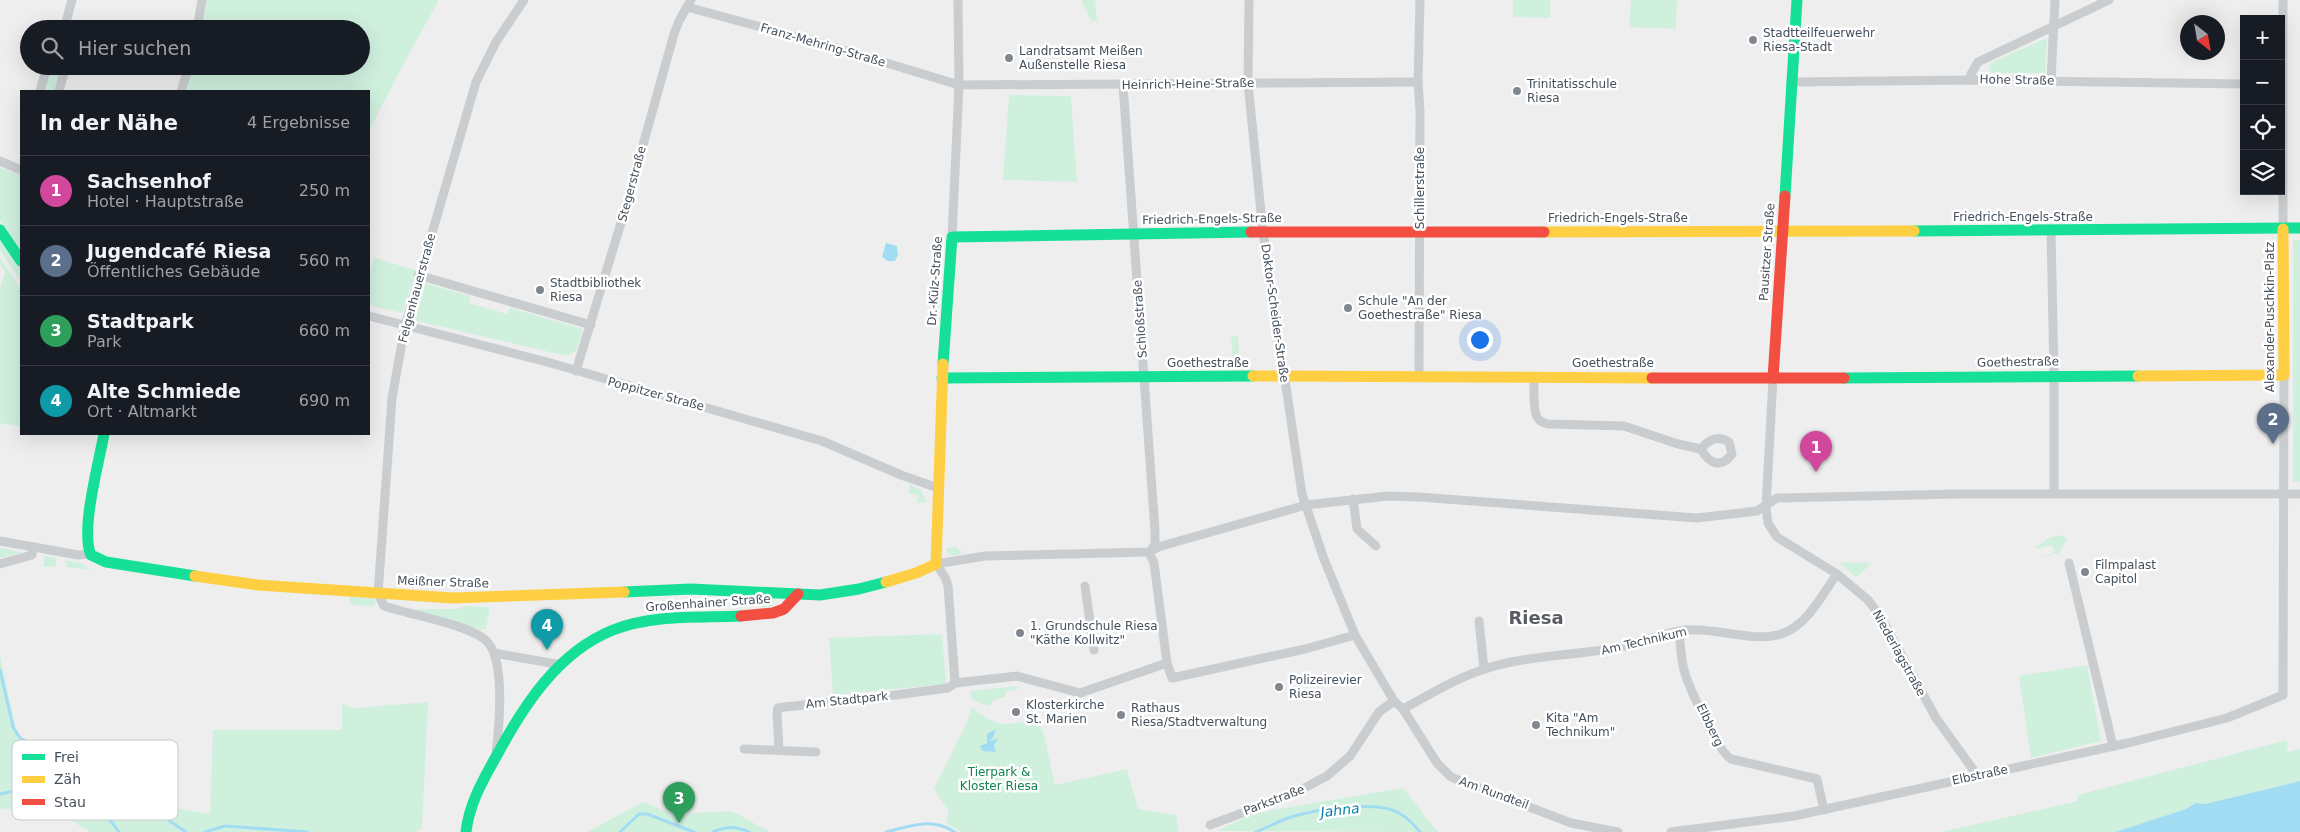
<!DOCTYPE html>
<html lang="de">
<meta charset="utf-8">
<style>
:root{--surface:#171b24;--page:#242831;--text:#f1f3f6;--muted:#9ea1a6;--line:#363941;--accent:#8c9099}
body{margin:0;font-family:"DejaVu Sans",sans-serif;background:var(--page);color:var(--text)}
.controls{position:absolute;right:15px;top:15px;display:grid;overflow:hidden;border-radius:0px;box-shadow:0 5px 20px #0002}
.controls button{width:45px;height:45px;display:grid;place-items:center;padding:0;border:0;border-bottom:1px solid var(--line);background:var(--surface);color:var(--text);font:25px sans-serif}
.compass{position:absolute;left:2180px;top:15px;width:45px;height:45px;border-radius:50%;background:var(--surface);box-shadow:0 5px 20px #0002;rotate:149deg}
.you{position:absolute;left:1479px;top:339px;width:18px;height:18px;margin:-12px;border:4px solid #fff;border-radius:50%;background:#1a73e8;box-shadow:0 0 0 8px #1a73e833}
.badge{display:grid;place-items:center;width:32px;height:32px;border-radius:50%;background:var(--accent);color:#fff;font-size:16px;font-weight:700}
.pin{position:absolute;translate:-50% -41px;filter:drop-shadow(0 1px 2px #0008)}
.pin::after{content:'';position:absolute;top:26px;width:18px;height:15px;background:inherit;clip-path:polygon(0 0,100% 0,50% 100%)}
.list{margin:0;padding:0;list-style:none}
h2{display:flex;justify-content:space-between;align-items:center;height:65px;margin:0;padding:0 20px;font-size:21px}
h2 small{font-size:16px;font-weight:400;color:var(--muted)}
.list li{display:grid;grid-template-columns:32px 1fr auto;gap:15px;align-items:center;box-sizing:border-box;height:70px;padding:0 20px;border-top:1px solid var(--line)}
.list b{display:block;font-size:19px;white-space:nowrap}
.list p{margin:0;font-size:16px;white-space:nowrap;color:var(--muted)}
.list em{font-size:16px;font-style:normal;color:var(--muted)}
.icon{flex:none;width:28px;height:28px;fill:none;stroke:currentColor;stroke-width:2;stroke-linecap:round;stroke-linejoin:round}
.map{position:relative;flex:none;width:2300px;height:832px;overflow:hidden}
.search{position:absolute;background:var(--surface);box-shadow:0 5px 20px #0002;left:20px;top:20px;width:350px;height:55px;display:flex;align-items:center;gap:12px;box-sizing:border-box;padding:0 18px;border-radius:28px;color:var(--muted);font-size:19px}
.panel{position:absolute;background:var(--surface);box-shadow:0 5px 20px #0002;left:20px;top:90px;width:350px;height:345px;border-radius:0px}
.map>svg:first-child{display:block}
.green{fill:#d0f0de}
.water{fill:#a2dcf2}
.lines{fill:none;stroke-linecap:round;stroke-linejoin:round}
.stream{stroke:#a2dcf2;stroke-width:3}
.street{stroke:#cacdcf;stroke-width:9}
.fast{stroke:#16e098;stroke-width:11}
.slow{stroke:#ffcf43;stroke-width:11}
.jam{stroke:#f24e42;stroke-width:11}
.poi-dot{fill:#80878f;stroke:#fff;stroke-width:2}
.labels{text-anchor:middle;stroke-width:5;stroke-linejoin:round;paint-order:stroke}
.poi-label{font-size:12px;fill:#44505c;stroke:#fff;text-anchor:start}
.street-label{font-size:12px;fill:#44505c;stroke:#fff}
.park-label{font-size:12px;fill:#0f834f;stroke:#fff}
.water-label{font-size:14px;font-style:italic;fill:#027eab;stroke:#fff}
.district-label{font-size:18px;font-weight:bold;fill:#595d63;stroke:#fff}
.key{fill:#fff;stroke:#c7cace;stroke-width:1}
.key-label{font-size:14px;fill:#44505c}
</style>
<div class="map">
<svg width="2300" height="832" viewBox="0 0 2300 832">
<rect width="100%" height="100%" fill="#efeeee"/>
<g class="green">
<polygon points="207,0 439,0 405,61 369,131 369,91 186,91 193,66 361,66 361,29 202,29"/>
<polygon points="1081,0 1095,0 1097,21 1091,21"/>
<polygon points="1513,0 1550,0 1550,18 1513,17"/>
<polygon points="1631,0 1677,0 1676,29 1629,27"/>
<polygon points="2047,38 2045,73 1993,73 1989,69 1990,63"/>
<polygon points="50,66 63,66 55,91 43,91"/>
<polygon points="1009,95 1071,96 1077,182 1003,180"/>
<polygon points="0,167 21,176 21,251 0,220"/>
<polygon points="0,237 21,269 21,282 0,250"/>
<rect x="2293" y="240" width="7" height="242"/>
<polygon points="374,257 416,271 402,313 369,305 369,274"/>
<polygon points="0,258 21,289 21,427 2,423 0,427 0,289 5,272 0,264"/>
<polygon points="424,283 471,296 469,303 507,314 510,308 583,329 577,350 567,356 413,320"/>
<polygon points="1257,332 1238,336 1240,371 1234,370 1231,337"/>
<polygon points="910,484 921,490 926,502 917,503 919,495 908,493"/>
<polygon points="2061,535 2067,539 2059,553 2036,558 2052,553 2055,550 2051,545 2037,549 2036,547 2050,537"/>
<polygon points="957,547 963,553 952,556 947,552 946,548"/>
<polygon points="0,548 21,552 21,553 0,558"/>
<polygon points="45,556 56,558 56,566 43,567"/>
<polygon points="65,560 81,563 91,570 67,567"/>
<polygon points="1853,562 1872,563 1858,576 1855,576 1839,563"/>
<polygon points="350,596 371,597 376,601 373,607 349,604"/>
<polygon points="762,597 775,598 772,607 762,608"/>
<polygon points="464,606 490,607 486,628 482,630 411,609 457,609"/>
<polygon points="942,634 946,684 833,695 829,638"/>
<polygon points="0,655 17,734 34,747 136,786 136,801 210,814 213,730 342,730 342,704 355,708 428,702 422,829 415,832 90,832 57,812 25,812 0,808"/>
<polygon points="2087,665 2101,741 2031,758 2019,676"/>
<polygon points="1017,686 1017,690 1006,691 1006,697 994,700 988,706 972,700 970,691"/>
<path d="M972,707C997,729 1007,725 1038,719L1041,729L1043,730L1055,785L1127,769L1138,809L1176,815L1179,832H961L946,823L949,812L934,789L967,722Z"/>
<polygon points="2287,740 2288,752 2300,749 2300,781 2205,804 2196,803 2186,809 2115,832 1941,832 2078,801 2078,795"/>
<polygon points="1403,788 1438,832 1216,831 1256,813"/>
<polygon points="643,802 673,814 732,811 770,832 587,832"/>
</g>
<g class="water">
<polygon points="886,243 897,246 898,255 895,261 888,261 882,257"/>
<polygon points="996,729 993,738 989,741 998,739 994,745 996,752 983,751 980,746 987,743 987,734"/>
<polygon points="2300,781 2300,832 2115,832 2186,809 2196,803 2205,804"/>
</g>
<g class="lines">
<g class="stream">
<polyline points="0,670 13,727 20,738 76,764 139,807 161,815 186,832"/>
<polyline points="0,794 34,786 53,792 69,804 103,811 119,832"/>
<polyline points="205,832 225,826 307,832"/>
<polyline points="620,832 639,814 647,814 694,832"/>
<path d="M713,832C727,826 735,826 749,832"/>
<path d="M886,832C912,826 931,817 955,832"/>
<path d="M1256,832C1266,828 1277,822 1288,818C1312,810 1374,800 1397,812C1407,817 1413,824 1420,832"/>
</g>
<g class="street">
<polyline points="1249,0 1248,83 1263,232 1302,494 1324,559 1355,635 1394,701 1403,709 1437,763 1451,777 1571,823 1618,832"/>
<polyline points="2283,0 2283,229"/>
<polyline points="687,7 834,47 959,85 1418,82"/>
<polyline points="64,29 72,0"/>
<polyline points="197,29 202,0"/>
<polyline points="1971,80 1971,74 1978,62 2109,0"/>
<polyline points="2051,81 2055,0"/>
<polyline points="1791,82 1971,80 2244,84"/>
<polyline points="1123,85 1155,531 1155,544 1150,552"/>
<polyline points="40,91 47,66"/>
<polyline points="59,91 66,66"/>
<polyline points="181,91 189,66"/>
<polyline points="0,161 21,170"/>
<polyline points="2051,231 2054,375 2054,493"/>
<polyline points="952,237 959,85 958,0"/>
<polyline points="418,275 591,325"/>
<polyline points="369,316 547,362 822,441 901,475 938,488"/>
<polyline points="576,371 624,213 674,34 679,21 691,0"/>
<polyline points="1419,375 1420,111 1418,82 1420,0"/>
<path d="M1534,377C1534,386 1533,411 1537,417C1539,421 1544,423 1548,424L1624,426L1678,444L1701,449C1709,464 1721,469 1732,454L1729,442C1718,435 1709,439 1701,449"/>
<polyline points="1773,378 1766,507 1768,523 1777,537 1837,574 1868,600 1880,616 1936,718 1977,775"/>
<polyline points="1353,499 1357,529 1376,546"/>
<polyline points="0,541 78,555 91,554"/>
<polyline points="1149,552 1154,563 1167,663 1172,678 1305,649 1355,635"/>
<polyline points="2069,563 2113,746"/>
<polyline points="0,564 32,555 33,547"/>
<polyline points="1085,586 1094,650"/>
<polyline points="1479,621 1484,669"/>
<path d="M1679,631C1680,642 1681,655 1683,666C1687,684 1717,750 1731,759L1817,779L1824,810"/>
<polyline points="494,653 562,665"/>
<polyline points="955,683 948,586 945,577 936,564 985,556 1149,552 1158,547 1306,505 1388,496 1419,497 1697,518 1757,511 1777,498 1959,494 2300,494"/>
<path d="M1403,709C1429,695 1456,678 1485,669C1522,656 1576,655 1616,648C1640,644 1661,632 1686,630C1716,627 1753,643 1781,634C1807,626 1822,595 1837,574"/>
<polyline points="744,749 816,752"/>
<polyline points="779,750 777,713 778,708 784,707 873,698 948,688 955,683 1017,676 1080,693 1167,663"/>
<path d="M496,753C499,728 507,653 483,638C461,623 411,615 384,606L378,594L392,398L405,326L476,82L496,42L524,0"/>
<polyline points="1210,825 1293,794 1327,776 1350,756 1379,712 1394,701"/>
<polyline points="1671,832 1794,816 2128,743 2227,718 2283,695 2284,375"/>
</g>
<g class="fast">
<polyline points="1785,196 1797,0"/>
<polyline points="0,230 21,261"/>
<polyline points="1914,231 2300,228"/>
<polyline points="943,364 952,237 1251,232"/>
<polyline points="942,378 1253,376"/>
<polyline points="1844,378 2138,376"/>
<path d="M104,434C99,462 80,531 91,555L106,562L195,576"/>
<polyline points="624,592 691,589 820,595 859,589 886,582"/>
<path d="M466,832C469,804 483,780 497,755C524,705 558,652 613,630C653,614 700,618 741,616"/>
</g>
<g class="slow">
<polyline points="1544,232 1914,231"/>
<polyline points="1253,376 1652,378"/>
<polyline points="2138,376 2284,375 2283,229"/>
<polyline points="195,576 258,585 453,598 624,592"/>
<polyline points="886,582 916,573 936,564 943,364"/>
</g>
<g class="jam">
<polyline points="1251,232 1544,232"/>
<polyline points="1652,378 1844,378"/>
<polyline points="1773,378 1785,196"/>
<polyline points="741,616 773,613 784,609 798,594"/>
</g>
</g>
<g class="poi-dot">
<circle cx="1753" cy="40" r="5"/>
<circle cx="1009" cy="58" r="5"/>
<circle cx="1517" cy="91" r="5"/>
<circle cx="540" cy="290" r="5"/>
<circle cx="1348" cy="308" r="5"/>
<circle cx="2085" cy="572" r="5"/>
<circle cx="1020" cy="633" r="5"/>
<circle cx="1279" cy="687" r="5"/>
<circle cx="1016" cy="712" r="5"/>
<circle cx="1121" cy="715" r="5"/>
<circle cx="1536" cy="725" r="5"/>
</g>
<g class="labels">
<g class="poi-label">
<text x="1763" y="37">Stadtteilfeuerwehr<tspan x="1763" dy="14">Riesa-Stadt</tspan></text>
<text x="1019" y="55">Landratsamt Meißen<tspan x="1019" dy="14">Außenstelle Riesa</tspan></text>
<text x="1527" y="88">Trinitatisschule<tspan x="1527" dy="14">Riesa</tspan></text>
<text x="550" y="287">Stadtbibliothek<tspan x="550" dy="14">Riesa</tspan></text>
<text x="1358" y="305">Schule "An der<tspan x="1358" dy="14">Goethestraße" Riesa</tspan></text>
<text x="2095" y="569">Filmpalast<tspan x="2095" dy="14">Capitol</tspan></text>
<text x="1030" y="630">1. Grundschule Riesa<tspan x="1030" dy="14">"Käthe Kollwitz"</tspan></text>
<text x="1289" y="684">Polizeirevier<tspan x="1289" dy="14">Riesa</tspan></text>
<text x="1026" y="709">Klosterkirche<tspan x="1026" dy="14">St. Marien</tspan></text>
<text x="1131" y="712">Rathaus<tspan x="1131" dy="14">Riesa/Stadtverwaltung</tspan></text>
<text x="1546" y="722">Kita "Am<tspan x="1546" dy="14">Technikum"</tspan></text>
</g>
<g class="street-label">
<text transform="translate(823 45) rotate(16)" y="4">Franz-Mehring-Straße</text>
<text transform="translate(2017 80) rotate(1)" y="4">Hohe Straße</text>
<text transform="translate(1188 84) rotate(-1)" y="4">Heinrich-Heine-Straße</text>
<text transform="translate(632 184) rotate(-75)" y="4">Stegerstraße</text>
<text transform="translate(1420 188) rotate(-90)" y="4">Schillerstraße</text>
<text x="2023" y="221">Friedrich-Engels-Straße</text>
<text x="1618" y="222">Friedrich-Engels-Straße</text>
<text transform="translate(1212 219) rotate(-1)" y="4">Friedrich-Engels-Straße</text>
<text transform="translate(1767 252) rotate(-86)" y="4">Pausitzer Straße</text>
<text transform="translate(935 281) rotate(-86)" y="4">Dr.-Külz-Straße</text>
<text transform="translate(417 288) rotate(-75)" y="4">Felgenhauerstraße</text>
<text transform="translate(1275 313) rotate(82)" y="4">Doktor-Scheider-Straße</text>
<text transform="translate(2270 317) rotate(-90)" y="4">Alexander-Puschkin-Platz</text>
<text transform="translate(1140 319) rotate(-94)" y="4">Schloßstraße</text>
<text transform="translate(2018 362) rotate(-1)" y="4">Goethestraße</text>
<text x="1208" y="367">Goethestraße</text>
<text x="1613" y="367">Goethestraße</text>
<text transform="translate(656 394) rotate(15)" y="4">Poppitzer Straße</text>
<text transform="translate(443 582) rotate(2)" y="4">Meißner Straße</text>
<text transform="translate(708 603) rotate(-4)" y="4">Großenhainer Straße</text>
<text transform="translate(1644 641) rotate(-13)" y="4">Am Technikum</text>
<text transform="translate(1899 653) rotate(61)" y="4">Niederlagstraße</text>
<text transform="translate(847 700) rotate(-6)" y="4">Am Stadtpark</text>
<text transform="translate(1710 725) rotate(64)" y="4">Elbberg</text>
<text transform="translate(1980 775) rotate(-12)" y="4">Elbstraße</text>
<text transform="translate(1494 793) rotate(20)" y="4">Am Rundteil</text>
<text transform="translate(1274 800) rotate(-21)" y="4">Parkstraße</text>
</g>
<g class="park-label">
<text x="999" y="776">Tierpark &amp;<tspan x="999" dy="14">Kloster Riesa</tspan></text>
</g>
<g class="water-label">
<text transform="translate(1340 810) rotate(-7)" y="5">Jahna</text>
</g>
<g class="district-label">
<text x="1536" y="624">Riesa</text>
</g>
</g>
<rect x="12" y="740" width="166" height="80" rx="8" class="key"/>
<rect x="22" y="754" width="23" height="6" fill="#16e098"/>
<rect x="22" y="776" width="23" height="7" fill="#ffcf43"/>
<rect x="22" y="799" width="23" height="6" fill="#f24e42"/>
<g class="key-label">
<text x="54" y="762">Frei</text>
<text x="54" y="784">Zäh</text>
<text x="54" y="807">Stau</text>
</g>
</svg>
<div class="controls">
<button>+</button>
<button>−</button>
<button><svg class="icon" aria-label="locate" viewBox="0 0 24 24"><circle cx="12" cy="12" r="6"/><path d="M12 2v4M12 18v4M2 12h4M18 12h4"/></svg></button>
<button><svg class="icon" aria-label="layers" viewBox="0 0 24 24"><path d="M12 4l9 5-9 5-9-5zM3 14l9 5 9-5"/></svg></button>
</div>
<svg class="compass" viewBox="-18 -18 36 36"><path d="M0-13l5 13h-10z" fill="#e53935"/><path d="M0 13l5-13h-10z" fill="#9ea1a6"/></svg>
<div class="you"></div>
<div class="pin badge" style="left:1816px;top:472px;background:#d1479c">1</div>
<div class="pin badge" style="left:2273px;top:444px;background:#5c6f8a">2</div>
<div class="pin badge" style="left:679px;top:823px;background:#2e9e5b">3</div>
<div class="pin badge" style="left:547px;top:650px;background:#0f9aa8">4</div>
<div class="search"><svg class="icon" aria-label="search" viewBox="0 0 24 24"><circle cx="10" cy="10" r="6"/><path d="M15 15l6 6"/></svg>Hier suchen</div>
<section class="panel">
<h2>In der Nähe<small>4 Ergebnisse</small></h2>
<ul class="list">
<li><span class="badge" style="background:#d1479c">1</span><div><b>Sachsenhof</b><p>Hotel · Hauptstraße</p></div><em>250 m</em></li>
<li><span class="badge" style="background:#5c6f8a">2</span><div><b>Jugendcafé Riesa</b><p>Öffentliches Gebäude</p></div><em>560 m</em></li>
<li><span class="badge" style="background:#2e9e5b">3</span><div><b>Stadtpark</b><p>Park</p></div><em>660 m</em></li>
<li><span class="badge" style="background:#0f9aa8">4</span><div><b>Alte Schmiede</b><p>Ort · Altmarkt</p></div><em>690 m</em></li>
</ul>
</section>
</div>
